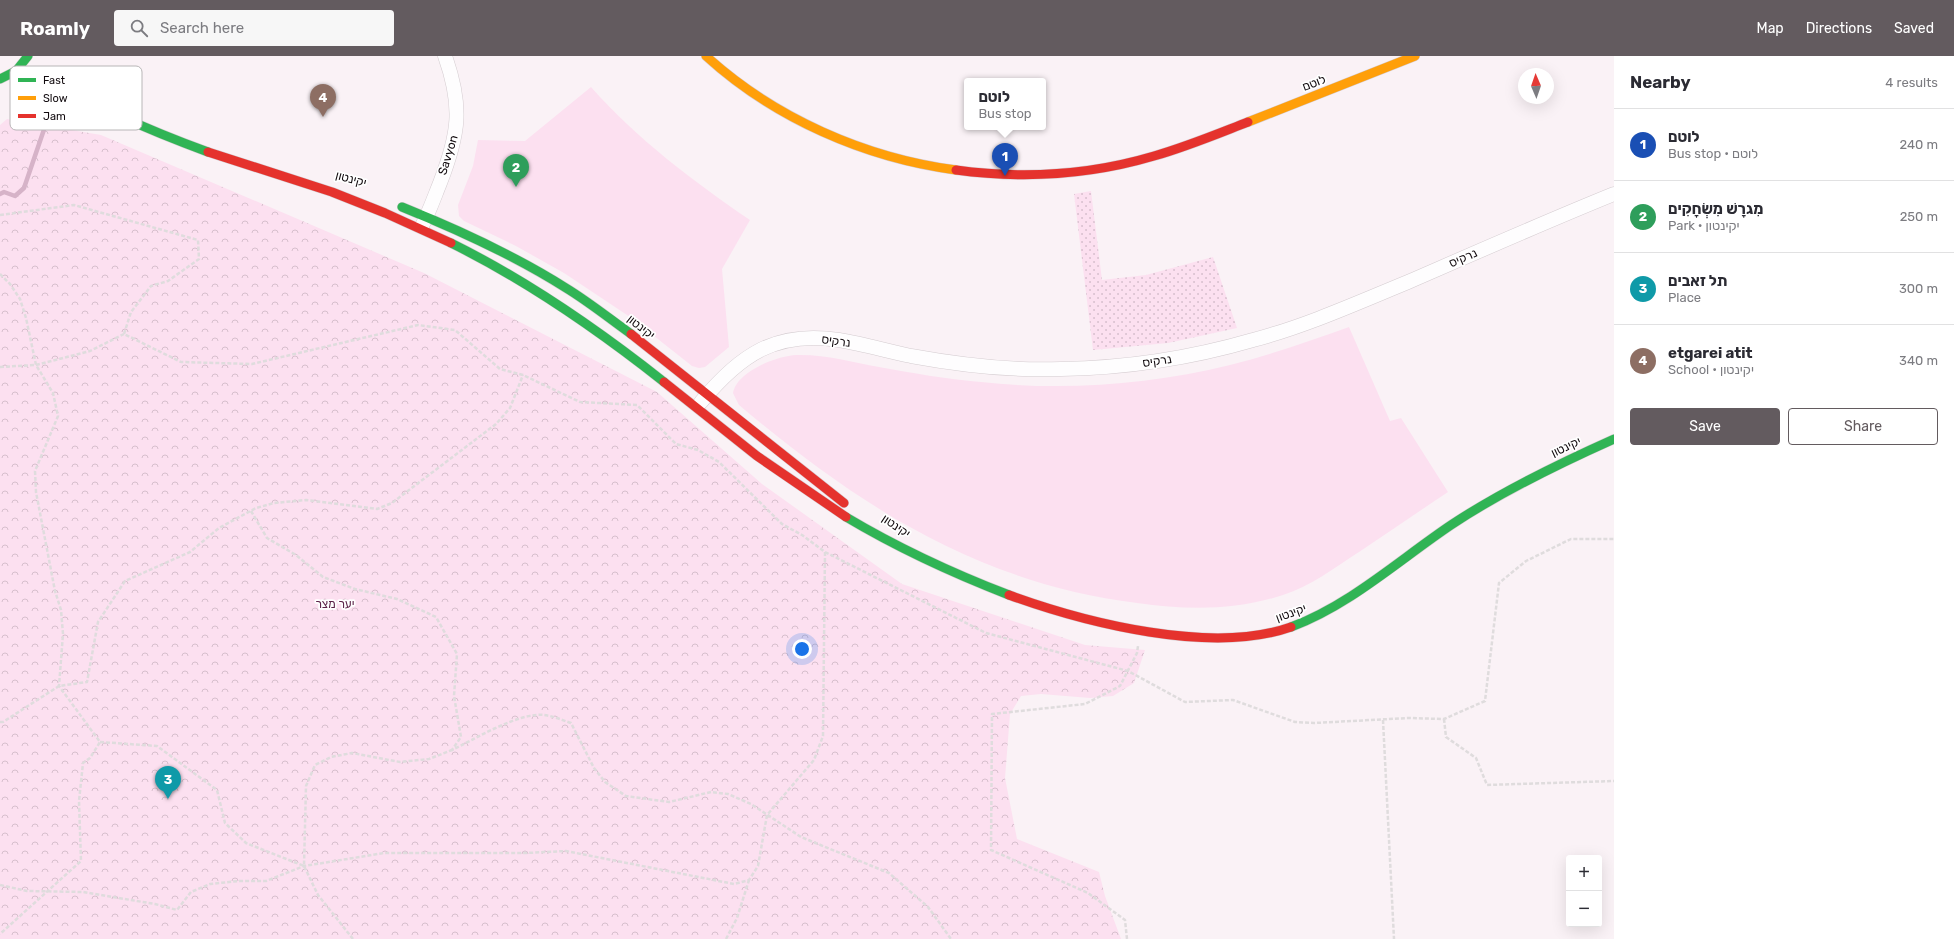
<!DOCTYPE html>
<meta charset="utf-8">
<style>
:root{--surface:#fff;--page:#f7f7f7;--text:#2b2b33;--muted:#7c7c81;--line:#e1e1e2;--accent:#635b5f}
body{margin:0;font-family:Rubik,"Noto Sans Hebrew",sans-serif;background:var(--page);color:var(--text)}
.controls{position:absolute;right:12px;bottom:12px;display:grid;overflow:hidden;border-radius:4px;box-shadow:0 4px 16px #0002}
.controls button{width:36px;height:36px;display:grid;place-items:center;padding:0;border:0;border-bottom:1px solid var(--line);background:var(--surface);color:var(--text);font:20px sans-serif}
.compass{position:absolute;left:1518px;top:12px;width:36px;height:36px;border-radius:50%;background:var(--surface);box-shadow:0 4px 16px #0002;rotate:358deg}
.you{position:absolute;left:802px;top:593px;width:14px;height:14px;margin:-10px;border:3px solid #fff;border-radius:50%;background:#1a73e8;box-shadow:0 0 0 6px #1a73e833}
.badge{display:grid;place-items:center;width:26px;height:26px;border-radius:50%;background:var(--accent);color:#fff;font-size:13px;font-weight:700}
.pin{position:absolute;translate:-50% -33px;filter:drop-shadow(0 1px 2px #0008)}
.pin::after{content:'';position:absolute;top:21px;width:14px;height:12px;background:inherit;clip-path:polygon(0 0,100% 0,50% 100%)}
.popup{position:absolute;left:964px;top:22px;width:82px;height:52px;box-sizing:border-box;display:grid;place-content:center;border-radius:4px;background:var(--surface);filter:drop-shadow(0 1px 3px #0005);font-size:13px;white-space:nowrap;color:var(--muted)}
.popup b{font-size:15px;color:var(--text)}
.popup::after{content:'';position:absolute;left:50%;top:100%;margin-left:-8px;border:8px solid transparent;border-top-color:var(--surface)}
.list{margin:0;padding:0;list-style:none}
h2{display:flex;justify-content:space-between;align-items:center;height:52px;margin:0;padding:0 16px;font-size:17px}
h2 small{font-size:13px;font-weight:400;color:var(--muted)}
.list li{display:grid;grid-template-columns:26px 1fr auto;gap:12px;align-items:center;box-sizing:border-box;height:72px;padding:0 16px;border-top:1px solid var(--line)}
.list b{display:block;font-size:15px;white-space:nowrap}
.list p{margin:0;font-size:13px;white-space:nowrap;color:var(--muted)}
.list em{font-size:13px;font-style:normal;color:var(--muted)}
.actions{display:flex;gap:8px;padding:12px 16px}
.actions a{flex:1;padding:9px 0;border:1px solid var(--accent);border-radius:4px;text-align:center;font-size:14px;color:var(--accent)}
.actions .main{background:var(--accent);color:#fff}
.icon{flex:none;width:22px;height:22px;fill:none;stroke:currentColor;stroke-width:2;stroke-linecap:round;stroke-linejoin:round}
.map{position:relative;flex:none;width:1614px;height:883px;overflow:hidden}
header{display:flex;align-items:center;gap:24px;box-sizing:border-box;height:56px;padding:0 20px;background:var(--accent);color:#fff}
header strong{font-size:19px}
nav{display:flex;gap:22px;margin-inline-start:auto;font-size:14px}
.search{width:280px;height:36px;background:var(--page);display:flex;align-items:center;gap:10px;box-sizing:border-box;padding:0 14px;border-radius:4px;color:var(--muted);font-size:15px}
main{display:flex}
aside{flex:1;background:var(--surface)}
.map>svg:first-child{display:block}
.grass{fill:#fce0f0}
.forest{fill:url(#forest-crowns)}
.park{fill:url(#park-dots)}
.lines{fill:none;stroke-linecap:round;stroke-linejoin:round}
.stream{stroke:#d6b3c8;stroke-width:4.5}
.street-casing{stroke:#d4ccd0;stroke-width:15}
.fast-casing{stroke:#d4ccd0;stroke-width:10}
.slow-casing{stroke:#d4ccd0;stroke-width:10}
.jam-casing{stroke:#d4ccd0;stroke-width:10}
.path{stroke:#dfdcdd;stroke-width:2.5;stroke-dasharray:4 2;stroke-linecap:butt}
.street{stroke:#fefdfe;stroke-width:14}
.fast{stroke:#30b455;stroke-width:9}
.slow{stroke:#ff9f0a;stroke-width:9}
.jam{stroke:#e5322d;stroke-width:9}
.labels{text-anchor:middle;stroke-width:3.5;stroke-linejoin:round;paint-order:stroke}
.street-label{font-size:12px;fill:#110a0e;stroke:#fff}
.park-label{font-size:12px;fill:#5b2248;stroke:#fff}
.key{fill:#fff;stroke:#b8b6b7;stroke-width:1}
.key-label{font-size:11px;fill:#110a0e}
</style>
<header>
<strong>Roamly</strong>
<div class="search"><svg class="icon" aria-label="search" viewBox="0 0 24 24"><circle cx="10" cy="10" r="6"/><path d="M15 15l6 6"/></svg>Search here</div>
<nav><a>Map</a><a>Directions</a><a>Saved</a></nav>
</header>
<main>
<div class="map">
<svg width="1614" height="883" viewBox="0 0 1614 883">
<defs>
<pattern id="forest-crowns" width="20" height="18" patternUnits="userSpaceOnUse"><rect width="20" height="18" fill="#fce0f0"/><path d="M2 6a3 3 0 1 1 6 0M12 15a3 3 0 1 1 6 0" fill="none" stroke="#d7bfcd"/></pattern>
<pattern id="park-dots" width="8" height="8" patternUnits="userSpaceOnUse"><rect width="8" height="8" fill="#fce0f0"/><path d="M2 2h.1M6 6h.1" fill="none" stroke="#d7bfcd" stroke-width="1.8" stroke-linecap="round"/></pattern>
</defs>
<rect width="100%" height="100%" fill="#faf2f6"/>
<g class="grass">
<path d="M591,31C637,83 693,125 750,164L722,213L729,291L705,311L699,312L692,310L630,261L564,217L516,190L464,165L459,160L458,149L473,110L478,84L525,85Z"/>
<path d="M1349,271L1390,365L1401,362L1448,436C1418,456 1389,476 1359,496C1334,512 1311,530 1283,539C1235,555 1186,554 1137,547C978,527 859,450 739,349L733,337C737,315 777,300 796,299C824,298 852,306 879,311C912,317 946,323 981,326C1064,335 1148,329 1230,309C1270,299 1310,285 1349,271Z"/>
</g>
<polygon class="forest" points="7,63 101,79 424,217 657,336 762,428 902,528 1085,589 1145,594 1134,627 1113,640 1090,642 1041,638 1021,640 1010,658 1005,722 1017,783 1099,816 1105,840 1121,883 0,883 0,69"/>
<polygon class="park" points="1091,135 1102,224 1146,219 1213,201 1237,272 1168,287 1093,294 1074,138"/>
<g class="lines">
<polyline class="stream" points="0,138 4,136 15,140 24,132 50,56"/>
<defs>
<g id="street">
<path d="M422,170C429,156 434,142 440,127C459,78 463,51 445,0"/>
<path d="M701,346C740,299 776,274 839,284C863,288 887,295 911,300C960,309 1011,315 1061,313C1126,312 1191,302 1253,284C1306,270 1357,247 1408,226C1477,196 1545,166 1614,138"/>
</g>
<g id="fast">
<path d="M11,19C51,23 84,43 120,60C148,73 178,85 208,96"/>
<polyline points="0,23 16,15 28,0"/>
<path d="M402,151C459,174 514,199 566,232C589,246 610,263 631,278"/>
<path d="M451,187C528,225 597,273 664,326"/>
<path d="M846,461C898,492 952,517 1009,539"/>
<path d="M1291,571C1350,549 1399,504 1451,469C1502,435 1558,408 1614,383"/>
</g>
<g id="slow">
<path d="M706,0C774,62 865,102 956,114"/>
<polyline points="1248,66 1415,0"/>
</g>
<g id="jam">
<polyline points="208,96 332,136 385,157 451,187"/>
<path d="M956,114C1022,123 1090,119 1154,100C1186,91 1217,78 1248,66"/>
<polyline points="631,278 844,447"/>
<polyline points="664,326 757,400 846,461"/>
<path d="M1009,539C1086,567 1212,599 1291,571"/>
</g>
</defs>
<use href="#street" class="street-casing"/>
<use href="#fast" class="fast-casing"/>
<use href="#slow" class="slow-casing"/>
<use href="#jam" class="jam-casing"/>
<g class="path">
<polyline points="0,159 74,149 198,184 199,203 168,225 151,230 131,256 124,278 181,306 252,308 418,269 455,274 500,313 523,319 580,346 637,349 676,388 698,394 719,406 782,468 802,479 825,496 823,680 814,704 767,759 758,810 749,824 734,828 566,795 526,797 384,797 304,810 266,825 239,825 210,828 191,836 177,854 155,848 83,836 27,835 0,829"/>
<polyline points="0,218 10,228 20,243 26,262 36,309 53,337 58,360 35,415 36,436 55,535 61,554 63,578 59,630 100,686 90,702 83,707 79,745 81,805 0,878"/>
<polyline points="0,311 36,309 90,295 124,278"/>
<path d="M251,455L267,482L296,499L323,521L355,533L397,543L436,561L457,598L454,640L461,681L452,694C475,683 519,656 544,659C553,660 562,664 571,667L594,712L605,726L626,740L669,746L711,736L728,738L751,748L801,781L889,817L928,851L951,883"/>
<polyline points="825,496 986,577 1128,615 1185,646 1233,644 1295,666 1314,667 1409,662 1444,663 1485,645 1499,527 1526,505 1571,483 1614,483"/>
<polyline points="1444,663 1446,681 1476,702 1487,729 1614,725"/>
<polyline points="1383,664 1394,883"/>
<polyline points="0,666 3,666 59,630 87,626 98,566 125,525 190,496 219,472 256,452 274,447 306,444 377,453 392,447 496,368 510,352 523,319"/>
<polyline points="100,686 157,690 217,734 225,767 246,787 304,810"/>
<polyline points="353,883 318,839 304,810 306,730 315,709 331,701 352,697 400,706 429,703 452,694"/>
<polyline points="726,883 737,862 749,824"/>
<polyline points="1127,883 1125,864 1088,837 991,794 992,658 1085,648 1120,630 1137,597 1138,590"/>
</g>
<use href="#street" class="street"/>
<use href="#fast" class="fast"/>
<use href="#slow" class="slow"/>
<use href="#jam" class="jam"/>
</g>
<g class="labels">
<g class="street-label">
<text transform="translate(1314 27) rotate(-21)" y="4">לוטם</text>
<text transform="translate(448 99) rotate(-73)" y="4">Savyon</text>
<text transform="translate(351 123) rotate(15)" y="4">יקינטון</text>
<text transform="translate(1463 202) rotate(-23)" y="4">נרקיס</text>
<text transform="translate(641 271) rotate(38)" y="4">יקינטון</text>
<text transform="translate(836 285) rotate(8)" y="4">נרקיס</text>
<text transform="translate(1157 305) rotate(-8)" y="4">נרקיס</text>
<text transform="translate(1566 391) rotate(-25)" y="4">יקינטון</text>
<text transform="translate(896 470) rotate(34)" y="4">יקינטון</text>
<text transform="translate(1291 557) rotate(-20)" y="4">יקינטון</text>
</g>
<g class="park-label">
<text x="335" y="552">יער מצר</text>
</g>
</g>
<rect x="10" y="10" width="132" height="64" rx="6" class="key"/>
<rect x="18" y="22" width="18" height="4" fill="#30b455"/>
<rect x="18" y="40" width="18" height="4" fill="#ff9f0a"/>
<rect x="18" y="58" width="18" height="4" fill="#e5322d"/>
<g class="key-label">
<text x="43" y="28">Fast</text>
<text x="43" y="46">Slow</text>
<text x="43" y="64">Jam</text>
</g>
</svg>
<div class="controls">
<button>+</button>
<button>−</button>
</div>
<svg class="compass" viewBox="-18 -18 36 36"><path d="M0-13l5 13h-10z" fill="#e53935"/><path d="M0 13l5-13h-10z" fill="#7c7c81"/></svg>
<div class="you"></div>
<div class="pin badge" style="left:1005px;top:120px;background:#1a4fb4">1</div>
<div class="popup"><b>לוטם</b>Bus stop</div>
<div class="pin badge" style="left:516px;top:131px;background:#2e9e5b">2</div>
<div class="pin badge" style="left:168px;top:743px;background:#0f9aa8">3</div>
<div class="pin badge" style="left:323px;top:61px;background:#8d6e63">4</div>
</div>
<aside>
<h2>Nearby<small>4 results</small></h2>
<ul class="list">
<li><span class="badge" style="background:#1a4fb4">1</span><div><b>לוטם</b><p>Bus stop · לוטם</p></div><em>240 m</em></li>
<li><span class="badge" style="background:#2e9e5b">2</span><div><b>מִגרָשׁ מִשְׂחָקִים</b><p>Park · יקינטון</p></div><em>250 m</em></li>
<li><span class="badge" style="background:#0f9aa8">3</span><div><b>תל זאבים</b><p>Place</p></div><em>300 m</em></li>
<li><span class="badge" style="background:#8d6e63">4</span><div><b>etgarei atit</b><p>School · יקינטון</p></div><em>340 m</em></li>
</ul>
<div class="actions"><a class="main">Save</a><a>Share</a></div>
</aside>
</main>
